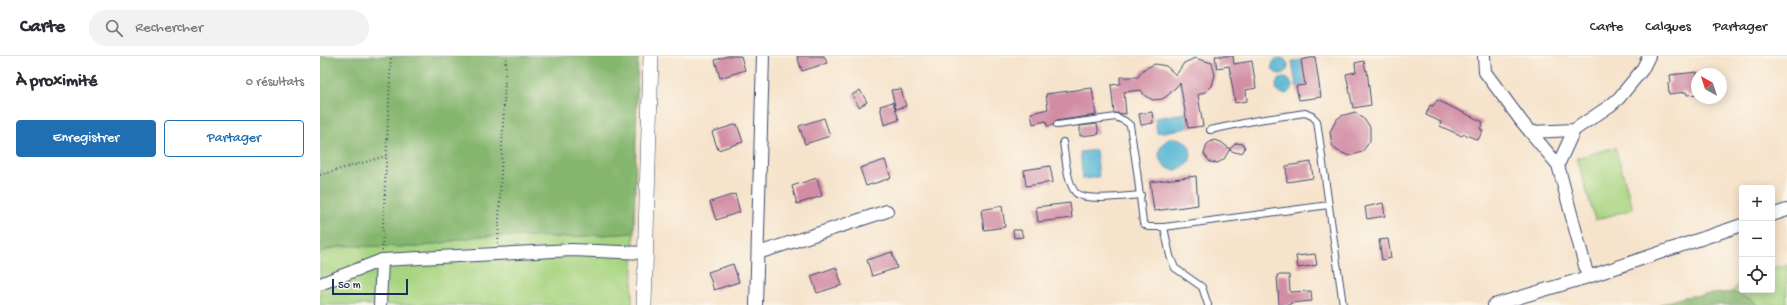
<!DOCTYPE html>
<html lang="fr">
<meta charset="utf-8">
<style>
:root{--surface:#fff;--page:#f2f2f3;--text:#2b2b33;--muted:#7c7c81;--line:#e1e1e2;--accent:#1f6fb2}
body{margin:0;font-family:"Gochi Hand",sans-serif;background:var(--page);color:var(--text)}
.controls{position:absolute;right:12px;bottom:12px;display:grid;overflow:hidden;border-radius:4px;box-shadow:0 2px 10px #0003}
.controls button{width:36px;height:36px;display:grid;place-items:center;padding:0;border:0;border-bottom:1px solid var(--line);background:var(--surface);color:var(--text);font:20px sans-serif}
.compass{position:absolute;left:1371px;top:12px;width:36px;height:36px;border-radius:50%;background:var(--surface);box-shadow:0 2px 10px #0003;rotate:321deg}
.scale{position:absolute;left:12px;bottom:10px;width:76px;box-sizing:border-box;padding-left:4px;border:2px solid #1b2f5e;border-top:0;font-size:11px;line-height:14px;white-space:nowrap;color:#1b2f5e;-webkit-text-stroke:3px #fbf7ec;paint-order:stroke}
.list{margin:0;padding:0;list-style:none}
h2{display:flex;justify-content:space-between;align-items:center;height:52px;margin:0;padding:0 16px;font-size:17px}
h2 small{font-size:13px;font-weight:400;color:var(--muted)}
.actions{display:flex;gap:8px;padding:12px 16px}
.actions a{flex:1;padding:9px 0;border:1px solid var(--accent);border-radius:4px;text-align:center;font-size:14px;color:var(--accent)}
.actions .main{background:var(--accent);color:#fff}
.icon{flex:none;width:22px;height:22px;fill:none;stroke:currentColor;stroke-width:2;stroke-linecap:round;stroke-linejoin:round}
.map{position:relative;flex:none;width:1467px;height:249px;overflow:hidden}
header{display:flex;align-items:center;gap:24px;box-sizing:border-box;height:56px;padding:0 20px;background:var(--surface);border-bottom:1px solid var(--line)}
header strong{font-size:19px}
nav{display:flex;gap:22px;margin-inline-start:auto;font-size:14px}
.search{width:280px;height:36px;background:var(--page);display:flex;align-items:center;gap:10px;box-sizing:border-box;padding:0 14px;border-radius:22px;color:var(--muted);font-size:15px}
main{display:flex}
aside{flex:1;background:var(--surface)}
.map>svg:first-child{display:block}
.green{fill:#a7d480;stroke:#61826f}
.forest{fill:#85b66e;stroke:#507266}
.water{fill:#55b5d4;stroke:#387299}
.building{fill:#d28da5}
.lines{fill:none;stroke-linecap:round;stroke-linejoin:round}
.service-casing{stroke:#3c4a6e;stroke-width:8}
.minor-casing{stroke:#3c4a6e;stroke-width:14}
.tertiary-casing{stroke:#3c4a6e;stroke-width:16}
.path{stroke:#3c4a6e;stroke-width:2;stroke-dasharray:1 3;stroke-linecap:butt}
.service{stroke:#fff;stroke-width:6}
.minor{stroke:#fff;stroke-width:12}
.tertiary{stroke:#fff;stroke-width:15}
</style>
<header>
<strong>Carte</strong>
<div class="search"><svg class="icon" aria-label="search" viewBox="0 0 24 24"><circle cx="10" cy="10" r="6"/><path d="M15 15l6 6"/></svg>Rechercher</div>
<nav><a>Carte</a><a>Calques</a><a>Partager</a></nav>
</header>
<main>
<aside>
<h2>À proximité<small>0 résultats</small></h2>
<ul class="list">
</ul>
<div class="actions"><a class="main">Enregistrer</a><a>Partager</a></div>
</aside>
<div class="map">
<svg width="1467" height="249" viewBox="0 0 1467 249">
<rect width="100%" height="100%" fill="#fbf7ec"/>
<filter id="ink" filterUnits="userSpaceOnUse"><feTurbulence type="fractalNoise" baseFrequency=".025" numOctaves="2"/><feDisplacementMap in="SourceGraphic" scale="8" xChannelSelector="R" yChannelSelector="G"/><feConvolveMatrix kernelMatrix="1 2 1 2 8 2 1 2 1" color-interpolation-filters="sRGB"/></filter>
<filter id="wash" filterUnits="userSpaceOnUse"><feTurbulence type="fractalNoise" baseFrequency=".012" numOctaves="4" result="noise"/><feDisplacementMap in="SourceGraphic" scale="16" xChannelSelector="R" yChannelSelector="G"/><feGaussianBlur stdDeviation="0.9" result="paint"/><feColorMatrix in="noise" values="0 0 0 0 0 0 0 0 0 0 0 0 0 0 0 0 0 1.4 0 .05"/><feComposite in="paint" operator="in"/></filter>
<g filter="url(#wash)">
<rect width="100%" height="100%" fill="#f6e3cb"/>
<g class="green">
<polygon points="1295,91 1313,153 1275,164 1257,102"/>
<polygon points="314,177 312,249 0,249 0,196 22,190 99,191 159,180 249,181"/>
<polygon points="1467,209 1467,249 1437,249 1435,246 1412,236 1422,224 1422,234 1452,234 1452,212"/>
</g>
<g class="forest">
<polygon points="0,0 318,0 314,177 249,181 159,180 99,191 22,190 0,196"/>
<polygon points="1412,236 1435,246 1437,249 1340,249 1363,241"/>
</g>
<g class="water">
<circle cx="960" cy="10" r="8"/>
<polygon points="981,4 985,29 976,30 972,5"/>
<circle cx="964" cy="30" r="8"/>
<polygon points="866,57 868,72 837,77 835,62"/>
<circle cx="855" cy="98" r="16"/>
<polygon points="776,94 779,121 763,123 760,96"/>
</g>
<g id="blocks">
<g class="building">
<polygon points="408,0 421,0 425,14 400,22 395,4"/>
<polygon points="477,0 504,0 507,7 482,15"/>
<polygon points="895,0 913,0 914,8 932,5 936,32 926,34 927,45 915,47 909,10 897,12"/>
<polygon points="995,1 1001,41 979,44 976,30 985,29 981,4"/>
<polygon points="875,2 892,7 895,19 892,30 887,35 878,39 883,70 868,72 860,27 847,40 842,43 833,44 825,40 821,34 804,36 806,58 794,57 791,29 800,28 800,21 818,21 824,13 835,8 846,10 856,19 864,7"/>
<polygon points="1044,5 1046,15 1047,14 1051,49 1033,52 1026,18 1036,16 1035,7"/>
<polygon points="1377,16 1377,38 1367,39 1366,36 1349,38 1348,27 1351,26 1350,19"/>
<polygon points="772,32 776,59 736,65 733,69 727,70 726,65 713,68 711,57 728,53 726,38"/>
<polygon points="581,33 586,50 576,53 571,34"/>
<polygon points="540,34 547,46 539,51 532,39"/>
<polygon points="1117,44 1163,66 1160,73 1163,74 1158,84 1144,78 1142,80 1120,70 1121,66 1106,59 1110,49 1113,50"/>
<polygon points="573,46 579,64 564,69 560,50"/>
<polygon points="832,56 833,67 821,69 819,58"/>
<polygon points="1035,56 1046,65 1050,71 1050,85 1042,96 1029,100 1016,94 1012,89 1010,76 1016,64 1021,60"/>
<polygon points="504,62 510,80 485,88 479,70"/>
<polygon points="417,68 423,86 398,94 392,76"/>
<polygon points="777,68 779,78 760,80 760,70"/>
<polygon points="894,84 901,86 910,93 904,103 898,107 890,106 884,98 887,88"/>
<polygon points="916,87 923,88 925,91 923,96 918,97 909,94"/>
<polygon points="565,104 571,122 546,130 540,112"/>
<polygon points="991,106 993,122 967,126 966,110"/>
<polygon points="730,110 733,126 706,130 704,114"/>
<polygon points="876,120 878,149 834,155 830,126"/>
<polygon points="497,122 502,140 477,148 472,130"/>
<polygon points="415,138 420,156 396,164 390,146"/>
<polygon points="750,147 752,162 718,166 716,151"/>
<polygon points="1063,147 1065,160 1047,163 1045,151"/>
<polygon points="682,150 685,171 664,174 661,154"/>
<polygon points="693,174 701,174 703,181 694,182"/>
<polygon points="1068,183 1071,202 1062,204 1059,184"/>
<polygon points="572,196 577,212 552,220 547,204"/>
<polygon points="995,198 997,209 978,212 976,200"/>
<polygon points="413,208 419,226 394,234 388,216"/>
<polygon points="516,211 522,229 497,237 491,220"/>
<polygon points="957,219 969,219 970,236 991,235 992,245 970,247 970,249 959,249"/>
</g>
</g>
</g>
<g filter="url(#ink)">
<use href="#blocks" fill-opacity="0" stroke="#3c4a6e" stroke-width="1"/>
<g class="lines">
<defs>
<g id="service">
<polyline points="737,69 796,61 805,65 810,69 817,115 823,167 828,171 844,171 1009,149"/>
<polyline points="890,74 938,64 985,57 992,60 997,65 1023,249"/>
<path d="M743,86C745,98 747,129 756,137C766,146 807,140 821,139"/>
<polyline points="844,171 850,200 855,212 882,231 888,249"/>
</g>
<g id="minor">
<polyline points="1164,0 1165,16 1202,66 1238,109 1268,221"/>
<polyline points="1211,76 1254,74 1291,49 1299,42 1322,14 1329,0"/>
<polyline points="1238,109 1254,74"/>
<polyline points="1452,159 1467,154"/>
<polyline points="438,197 567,155"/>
<polyline points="0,228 62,204 252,194 325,197"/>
<polyline points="60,249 62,204"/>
<polyline points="436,249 443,0"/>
<polyline points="1174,249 1268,221 1422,169"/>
</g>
<polyline id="tertiary" points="324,249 331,0"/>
</defs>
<use href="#service" class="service-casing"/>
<use href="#minor" class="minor-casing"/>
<use href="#tertiary" class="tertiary-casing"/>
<g class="path">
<polyline points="0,119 66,100"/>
<polyline points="178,187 186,0"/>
<polyline points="62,195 71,0"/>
</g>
<use href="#service" class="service"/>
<use href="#minor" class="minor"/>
<use href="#tertiary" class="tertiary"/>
</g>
</g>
</svg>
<div class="controls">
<button>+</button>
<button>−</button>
<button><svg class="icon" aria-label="locate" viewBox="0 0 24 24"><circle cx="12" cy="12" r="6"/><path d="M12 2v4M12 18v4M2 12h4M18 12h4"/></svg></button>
</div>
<svg class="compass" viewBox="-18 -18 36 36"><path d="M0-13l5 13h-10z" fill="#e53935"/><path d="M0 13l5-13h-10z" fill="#7c7c81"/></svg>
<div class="scale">50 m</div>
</div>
</main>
